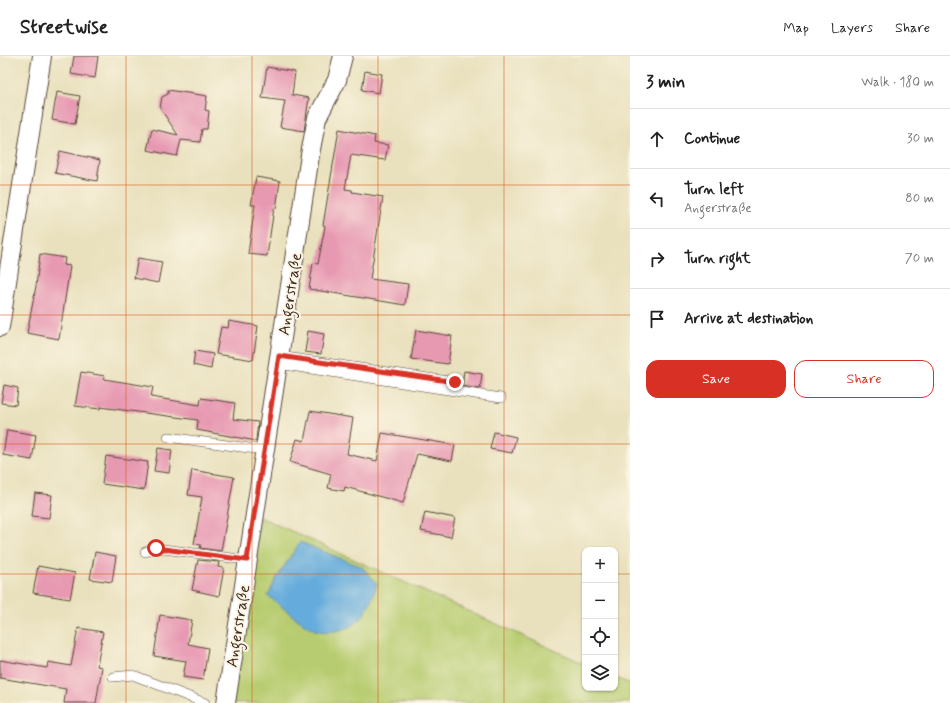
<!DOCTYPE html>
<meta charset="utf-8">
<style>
:root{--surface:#fff;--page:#f2f2f2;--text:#222;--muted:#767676;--line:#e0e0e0;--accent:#d93025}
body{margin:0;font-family:Mynerve,sans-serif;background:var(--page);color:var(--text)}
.controls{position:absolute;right:12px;bottom:12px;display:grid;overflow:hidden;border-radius:8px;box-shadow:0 1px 3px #0004}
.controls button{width:36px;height:36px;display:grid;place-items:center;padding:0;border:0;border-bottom:1px solid var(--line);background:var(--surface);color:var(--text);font:20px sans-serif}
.stop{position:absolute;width:12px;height:12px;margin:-9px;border:3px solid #d93025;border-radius:50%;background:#fff}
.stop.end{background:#d93025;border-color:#fff;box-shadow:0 1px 4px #0008}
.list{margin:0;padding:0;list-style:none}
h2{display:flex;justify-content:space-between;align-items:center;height:52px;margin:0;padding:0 16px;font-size:17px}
h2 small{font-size:13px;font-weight:400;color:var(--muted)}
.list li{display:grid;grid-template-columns:26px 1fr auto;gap:12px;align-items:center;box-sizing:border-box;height:60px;padding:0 16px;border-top:1px solid var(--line)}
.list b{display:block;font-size:15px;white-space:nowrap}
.list p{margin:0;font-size:13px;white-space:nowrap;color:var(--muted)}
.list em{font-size:13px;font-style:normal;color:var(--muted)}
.actions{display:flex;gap:8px;padding:12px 16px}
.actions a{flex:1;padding:9px 0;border:1px solid var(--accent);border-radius:12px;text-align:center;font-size:14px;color:var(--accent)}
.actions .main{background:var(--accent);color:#fff}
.icon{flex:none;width:22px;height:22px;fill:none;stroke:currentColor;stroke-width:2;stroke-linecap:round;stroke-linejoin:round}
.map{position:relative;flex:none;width:630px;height:647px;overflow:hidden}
header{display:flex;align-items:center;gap:24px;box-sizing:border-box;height:56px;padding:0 20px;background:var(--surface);border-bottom:1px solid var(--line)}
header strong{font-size:19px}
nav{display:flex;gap:22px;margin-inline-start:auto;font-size:14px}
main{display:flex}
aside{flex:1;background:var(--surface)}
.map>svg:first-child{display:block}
.green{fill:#b7cc70;stroke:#797b47}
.water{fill:#65acdc;stroke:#506b7d}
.building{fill:#e799b2}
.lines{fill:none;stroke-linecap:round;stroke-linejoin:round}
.lane-casing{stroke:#554536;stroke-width:10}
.street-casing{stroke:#554536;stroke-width:20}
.lane{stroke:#fff;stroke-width:9}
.street{stroke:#fff;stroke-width:18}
.route{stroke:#d93025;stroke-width:5}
.grid{fill:none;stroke:#d7540e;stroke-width:1;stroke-opacity:0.55}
.labels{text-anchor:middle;stroke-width:4;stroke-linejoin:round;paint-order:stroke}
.street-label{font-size:16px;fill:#3b2a1e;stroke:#fcf5e5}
</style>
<header>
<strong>Streetwise</strong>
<nav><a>Map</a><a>Layers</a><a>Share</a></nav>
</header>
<main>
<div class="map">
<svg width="630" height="647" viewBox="0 0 630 647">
<rect width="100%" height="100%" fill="#fcf5e5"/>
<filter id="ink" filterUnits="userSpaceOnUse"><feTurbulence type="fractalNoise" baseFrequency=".025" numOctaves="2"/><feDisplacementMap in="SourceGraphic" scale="8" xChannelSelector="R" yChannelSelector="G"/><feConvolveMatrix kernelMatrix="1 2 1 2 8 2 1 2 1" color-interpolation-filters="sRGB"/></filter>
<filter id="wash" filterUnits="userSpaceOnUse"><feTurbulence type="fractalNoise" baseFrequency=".012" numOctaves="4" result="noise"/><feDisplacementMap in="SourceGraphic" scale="16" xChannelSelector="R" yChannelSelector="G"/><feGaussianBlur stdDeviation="0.9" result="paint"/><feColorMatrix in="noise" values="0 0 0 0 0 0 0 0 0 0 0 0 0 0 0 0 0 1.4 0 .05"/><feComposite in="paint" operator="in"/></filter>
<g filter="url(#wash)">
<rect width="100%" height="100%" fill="#e9e1bd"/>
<polygon class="green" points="260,461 585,608 585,632 615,632 615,621 630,628 630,647 232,647"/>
<path class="water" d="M300,486L362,511L377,527C371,550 361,573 334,575C327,576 319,576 313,573C297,565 282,550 268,540L276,523Z"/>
<g id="blocks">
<g class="building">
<polygon points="74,0 98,0 95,22 71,18"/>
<polygon points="267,11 295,16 292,39 309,42 304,75 280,71 285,45 262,42"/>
<polygon points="365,15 382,18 379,37 362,34"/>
<polygon points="168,34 207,40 205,54 209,55 207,73 202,73 200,86 181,84 177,100 147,94 152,73 178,79 160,52 162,41 168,38"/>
<polygon points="57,36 80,40 75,68 52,64"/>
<polygon points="339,73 375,80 374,87 388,89 385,104 351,99 345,133 352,134 352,136 383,141 370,223 408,228 405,249 309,233 313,207 318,208 325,170 323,169"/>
<polygon points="60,95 100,104 97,125 55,117"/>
<polygon points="256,121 280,125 276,153 274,152 267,200 248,198 255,149 251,149"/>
<polygon points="40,198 65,202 64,209 70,210 59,283 27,277 36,230"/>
<polygon points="138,202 162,206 158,227 134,222"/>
<polygon points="229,265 258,270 253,304 216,298 221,271 228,272"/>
<polygon points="416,274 452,280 448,308 411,303"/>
<polygon points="308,275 324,278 321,298 305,296"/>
<polygon points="195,295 213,298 211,313 193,309"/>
<polygon points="464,315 482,318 480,333 462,330"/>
<polygon points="81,316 105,320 104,323 153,331 151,341 200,349 201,342 235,347 233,363 258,366 256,385 197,374 198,364 100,351 100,353 75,350"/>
<polygon points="4,329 18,332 16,349 1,347"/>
<polygon points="310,355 353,362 347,398 377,405 382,377 455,389 452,405 417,398 403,447 345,431 344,435 328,432 331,418 290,406 297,383 304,385"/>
<polygon points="7,374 36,379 32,404 3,399"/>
<polygon points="494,376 516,381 512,397 490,393"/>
<polygon points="158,392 172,394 169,417 154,415"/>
<polygon points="106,400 148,406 144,434 102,428"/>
<polygon points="192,414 234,421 221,495 200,492 201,489 194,488 202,441 188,439"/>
<polygon points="35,437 52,439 49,462 32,460"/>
<polygon points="425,456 455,462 451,481 421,475"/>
<polygon points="95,496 116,500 112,526 90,523"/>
<polygon points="198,504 219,506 218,511 224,512 219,540 192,534"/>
<polygon points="38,510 75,517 70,543 33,537"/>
<polygon points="160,559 192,564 188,588 208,592 203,624 183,621 186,605 154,600"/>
<polygon points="78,572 103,576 97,610 102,611 96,647 64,647 66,633 0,622 0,604 47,612 48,606 71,610"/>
</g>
</g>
</g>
<g filter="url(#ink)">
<use href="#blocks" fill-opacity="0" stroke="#554536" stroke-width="1"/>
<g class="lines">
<defs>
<g id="lane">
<polyline points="279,300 455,326"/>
<polyline points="278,308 501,342"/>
<polyline points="168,381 264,394"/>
<polyline points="145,496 156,492 247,504"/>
<polyline points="113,621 133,619 205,647"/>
</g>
<g id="street">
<polyline points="0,271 42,0"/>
<polyline points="226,647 311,93 317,62 337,24 343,0"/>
</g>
</defs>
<use href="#lane" class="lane-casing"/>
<use href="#street" class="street-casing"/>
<use href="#lane" class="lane"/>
<use href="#street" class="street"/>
</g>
</g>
<g class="lines" filter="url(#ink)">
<polyline class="route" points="156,492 247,504 279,300 455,326"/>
</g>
<path class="grid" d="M126,0V647M252,0V647M378,0V647M504,0V647M0,129H630M0,259H630M0,388H630M0,518H585M615,518H630"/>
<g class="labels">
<g class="street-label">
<text transform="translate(289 238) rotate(-81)" y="6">Angerstraße</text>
<text transform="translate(237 570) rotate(-81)" y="6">Angerstraße</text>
</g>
</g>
</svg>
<div class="controls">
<button>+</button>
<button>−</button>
<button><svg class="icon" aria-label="locate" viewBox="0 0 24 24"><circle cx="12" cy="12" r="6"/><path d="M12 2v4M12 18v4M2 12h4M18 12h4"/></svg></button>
<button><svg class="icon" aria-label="layers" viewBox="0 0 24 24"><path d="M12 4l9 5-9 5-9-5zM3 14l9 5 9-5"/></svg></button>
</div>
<div class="stop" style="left:156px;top:492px"></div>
<div class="stop end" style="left:455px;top:326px"></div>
</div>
<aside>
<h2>3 min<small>Walk · 180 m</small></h2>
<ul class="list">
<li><svg class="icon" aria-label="ahead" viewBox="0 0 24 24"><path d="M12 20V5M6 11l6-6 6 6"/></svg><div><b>Continue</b></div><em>30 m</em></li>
<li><svg class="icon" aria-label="left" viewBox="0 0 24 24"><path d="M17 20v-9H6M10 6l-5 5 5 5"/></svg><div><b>Turn left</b><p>Angerstraße</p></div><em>80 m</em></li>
<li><svg class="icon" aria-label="right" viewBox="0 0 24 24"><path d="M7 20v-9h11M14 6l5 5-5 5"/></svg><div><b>Turn right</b></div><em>70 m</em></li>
<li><svg class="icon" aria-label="arrive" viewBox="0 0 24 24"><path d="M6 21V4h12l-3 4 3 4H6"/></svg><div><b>Arrive at destination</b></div></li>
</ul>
<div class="actions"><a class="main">Save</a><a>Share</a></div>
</aside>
</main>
